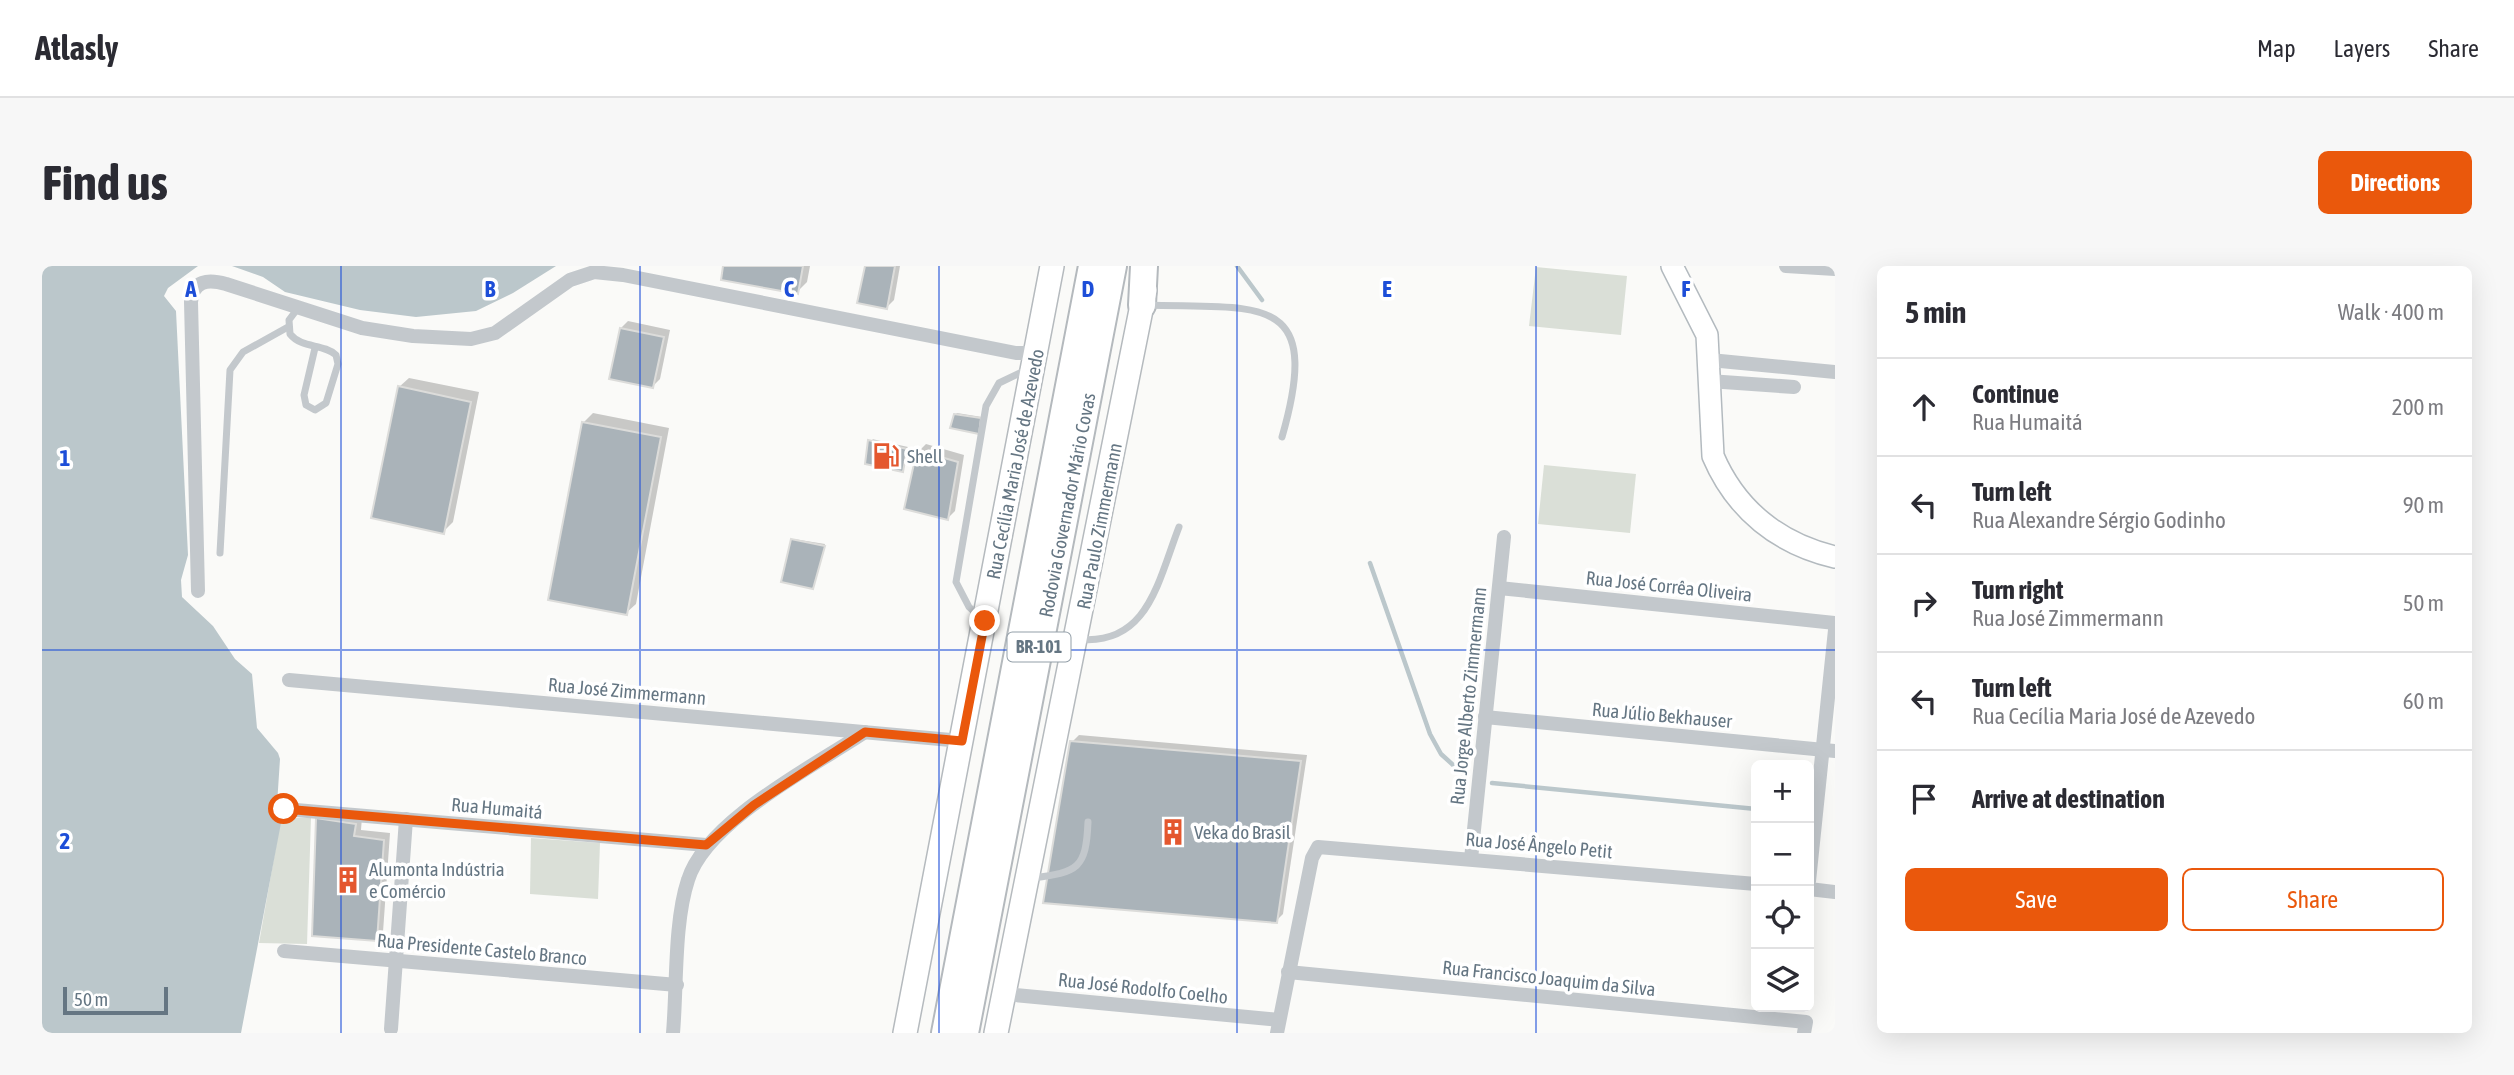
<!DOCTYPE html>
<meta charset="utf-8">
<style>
:root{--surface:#fff;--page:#f7f7f7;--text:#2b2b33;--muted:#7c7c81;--line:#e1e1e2;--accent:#ea580c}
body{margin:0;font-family:"Asap Condensed",sans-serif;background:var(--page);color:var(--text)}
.controls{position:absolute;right:21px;bottom:21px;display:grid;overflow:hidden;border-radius:10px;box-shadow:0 7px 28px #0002}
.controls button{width:63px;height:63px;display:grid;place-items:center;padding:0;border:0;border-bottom:2px solid var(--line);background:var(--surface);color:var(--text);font:35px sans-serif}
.scale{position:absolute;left:21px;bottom:18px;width:105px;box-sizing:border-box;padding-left:7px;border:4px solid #657683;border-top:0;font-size:19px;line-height:24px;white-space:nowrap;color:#657683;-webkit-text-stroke:5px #fff;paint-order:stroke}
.stop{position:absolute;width:21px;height:21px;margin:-16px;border:5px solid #ea580c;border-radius:50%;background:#fff}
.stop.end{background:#ea580c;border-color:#fff;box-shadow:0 2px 7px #0008}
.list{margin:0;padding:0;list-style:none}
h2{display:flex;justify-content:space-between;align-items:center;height:91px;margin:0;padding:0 28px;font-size:30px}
h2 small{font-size:23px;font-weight:400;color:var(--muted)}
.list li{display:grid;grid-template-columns:46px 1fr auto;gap:21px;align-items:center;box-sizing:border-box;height:98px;padding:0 28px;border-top:2px solid var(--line)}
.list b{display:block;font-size:26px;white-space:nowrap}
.list p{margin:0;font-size:23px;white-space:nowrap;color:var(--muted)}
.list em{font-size:23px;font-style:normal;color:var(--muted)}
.actions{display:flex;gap:14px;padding:21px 28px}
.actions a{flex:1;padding:16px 0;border:2px solid var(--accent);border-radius:10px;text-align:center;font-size:24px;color:var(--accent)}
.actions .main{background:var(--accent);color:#fff}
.icon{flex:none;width:38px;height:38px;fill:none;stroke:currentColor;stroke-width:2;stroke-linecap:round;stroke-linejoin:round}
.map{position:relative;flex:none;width:1793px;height:767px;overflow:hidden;border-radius:10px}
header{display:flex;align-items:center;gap:42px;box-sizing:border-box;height:98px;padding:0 35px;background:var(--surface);border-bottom:2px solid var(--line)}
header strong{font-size:33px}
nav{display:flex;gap:38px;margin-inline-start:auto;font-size:24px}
.intro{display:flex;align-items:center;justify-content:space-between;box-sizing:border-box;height:168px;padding:0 42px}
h1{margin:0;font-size:49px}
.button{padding:18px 32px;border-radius:10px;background:var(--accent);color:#fff;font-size:24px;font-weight:700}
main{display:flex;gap:42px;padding:0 42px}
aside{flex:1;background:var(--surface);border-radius:10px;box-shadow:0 7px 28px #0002}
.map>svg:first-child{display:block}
.green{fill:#dadfd7}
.water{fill:#bbc7cb}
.shadow{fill:#0003}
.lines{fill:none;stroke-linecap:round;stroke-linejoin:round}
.stream{stroke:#bbc7cb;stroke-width:4.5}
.building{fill:#aab3b9;stroke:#dcdcda;stroke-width:2}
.secondary-casing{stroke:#b3babf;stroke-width:24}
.primary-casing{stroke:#b5babe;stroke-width:26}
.motorway-casing{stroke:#b4b9bd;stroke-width:30}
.service{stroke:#c3c8cc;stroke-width:7}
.minor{stroke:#c3c8cc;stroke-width:14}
.secondary{stroke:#fff;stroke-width:21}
.primary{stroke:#fff;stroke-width:23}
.motorway{stroke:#fff;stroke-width:26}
.route{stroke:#ea580c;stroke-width:9}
.grid{fill:none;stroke:#1d4ed8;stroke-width:2;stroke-opacity:0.55}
.labels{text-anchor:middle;stroke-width:7;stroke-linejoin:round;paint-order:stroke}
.shield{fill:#fff;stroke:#939fa8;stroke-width:2}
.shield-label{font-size:18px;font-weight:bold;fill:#657683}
.poi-label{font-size:19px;fill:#657683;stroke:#fff;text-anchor:start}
.street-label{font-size:19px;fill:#657683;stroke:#fff}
.grid-label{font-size:23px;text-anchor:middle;font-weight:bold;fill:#1d4ed8;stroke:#fff;stroke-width:7;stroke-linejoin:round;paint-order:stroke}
</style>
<header>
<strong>Atlasly</strong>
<nav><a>Map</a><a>Layers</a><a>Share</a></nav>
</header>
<div class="intro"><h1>Find us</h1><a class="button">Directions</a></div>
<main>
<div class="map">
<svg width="1793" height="767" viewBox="0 0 1793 767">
<rect width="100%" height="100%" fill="#fafaf8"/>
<g class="green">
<polygon points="1494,1 1585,10 1579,69 1487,60"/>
<polygon points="1502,199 1594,208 1588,267 1496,258"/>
<polygon points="239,552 269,552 265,678 217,677"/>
<polygon points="489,572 558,577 556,633 488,628"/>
</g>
<g class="water">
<polygon points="0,0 156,0 126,22 122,30 134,45 146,289 139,314 140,331 171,360 193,393 210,408 215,462 236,487 238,493 235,539 239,557 199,767 0,767"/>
<polygon points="190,0 514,0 471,27 434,45 374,51 318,44 243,26 221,11"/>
</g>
<g class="shadow">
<polygon points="683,0 768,0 765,16 755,26"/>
<polygon points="825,0 858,0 852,34 845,41"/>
<polygon points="586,55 628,64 618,113 611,120 579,62"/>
<polygon points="367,112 437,126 411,256 401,266 357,121"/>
<polygon points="551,147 627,162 594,338 584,347 541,157"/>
<polygon points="915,147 940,151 938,164 913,149"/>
<polygon points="830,173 866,181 862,202 861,204"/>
<polygon points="884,178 922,189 913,245 906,252 877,185"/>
<polygon points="752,273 783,278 770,321 750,274"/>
<polygon points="1037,469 1265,489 1241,648 1234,655 1030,476"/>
<polygon points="320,551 319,564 348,567 341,666 334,673 276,553"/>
</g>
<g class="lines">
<g class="stream">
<polyline points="1195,0 1220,34"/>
<polyline points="1328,297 1388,468 1399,488 1421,508"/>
<polyline points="1450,517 1714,543"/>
</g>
</g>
<g class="building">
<polygon points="681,0 761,0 756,28 679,14"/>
<polygon points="823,0 853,0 845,43 815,37"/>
<polygon points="578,62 622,71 611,122 567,113"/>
<polygon points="356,120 429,136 402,268 329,252"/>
<polygon points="912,148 939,152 937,168 908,162"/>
<polygon points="540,156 619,171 585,349 506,334"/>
<polygon points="826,174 865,183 861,206 823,198"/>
<polygon points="875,184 916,196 906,254 862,243"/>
<polygon points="749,273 783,280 771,323 739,316"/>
<polygon points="1028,475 1259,495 1235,657 1001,637"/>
<polygon points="274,552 314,558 312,570 342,574 335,675 270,670"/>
</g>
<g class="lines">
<defs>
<path id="secondary" d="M1630,0L1665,69L1671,190C1694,244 1737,278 1793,291"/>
<g id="primary">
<polyline points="863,767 1010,0"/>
<polyline points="954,767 1103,24"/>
</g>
<g id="motorway">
<polyline points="1100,39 1102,0"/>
<polyline points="903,767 1050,0"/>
<polyline points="923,767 1071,0"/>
</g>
</defs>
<use href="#secondary" class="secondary-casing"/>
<use href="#primary" class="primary-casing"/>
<use href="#motorway" class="motorway-casing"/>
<g class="service">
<path d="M1104,39C1218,43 1282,25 1240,171"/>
<path d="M256,42L247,54L248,68C260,83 281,77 294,89L296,98L284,137L273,144L264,139L262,129L273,82"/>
<polyline points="178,287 188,104 201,86 246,61"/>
<polyline points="938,351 927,341 914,316 944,140 957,117 984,104"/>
<path d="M1035,373C1106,381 1116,315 1137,261"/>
<path d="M991,612C1036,606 1044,603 1046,556"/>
</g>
<g class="minor">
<polyline points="1744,0 1793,3"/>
<polyline points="1668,94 1793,106"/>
<polyline points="1667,115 1752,121"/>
<polyline points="1457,322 1793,357"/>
<path d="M156,325L149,36C151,14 166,13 184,18L320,62L371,70L429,73L453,67L528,14L552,6L581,9L974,87H994"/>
<polyline points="247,414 920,475"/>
<polyline points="1443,451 1793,485"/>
<polyline points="242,543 664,579"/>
<polyline points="1429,593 1462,271"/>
<polyline points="1767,615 1793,364"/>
<polyline points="1767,623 1793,626"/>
<polyline points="242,685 635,719"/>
<polyline points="1246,706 1764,756 1762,767"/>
<polyline points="962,728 1237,754"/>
<polyline points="349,763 364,553"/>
<path d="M631,767C635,721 632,656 646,614C664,555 772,500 823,466"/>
<polyline points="1235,767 1270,592 1276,581 1714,618"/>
</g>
<use href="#secondary" class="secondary"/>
<use href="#primary" class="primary"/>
<use href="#motorway" class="motorway"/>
</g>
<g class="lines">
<polyline class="route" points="242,543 664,579 712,539 823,466 920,475 943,355"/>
</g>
<path class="grid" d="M299,0V767M598,0V767M897,0V767M1195,0V767M1494,0V767M0,384H1793"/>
<defs>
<symbol id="fuel-bare" viewBox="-9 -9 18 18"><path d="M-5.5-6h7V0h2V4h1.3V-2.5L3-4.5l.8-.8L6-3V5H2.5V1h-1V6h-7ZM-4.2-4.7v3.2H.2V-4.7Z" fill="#e4572e" stroke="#fff" stroke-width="2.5" paint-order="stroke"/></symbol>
<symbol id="building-bare" viewBox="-9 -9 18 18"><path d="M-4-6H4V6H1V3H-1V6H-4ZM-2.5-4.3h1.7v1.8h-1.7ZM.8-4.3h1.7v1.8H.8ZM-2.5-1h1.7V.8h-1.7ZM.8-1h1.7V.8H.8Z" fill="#e4572e" stroke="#fff" stroke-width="2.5" paint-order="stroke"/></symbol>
</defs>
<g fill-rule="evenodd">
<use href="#fuel-bare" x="825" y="171" width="38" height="38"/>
<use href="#building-bare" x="1112" y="547" width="38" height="38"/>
<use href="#building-bare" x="287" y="595" width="38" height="38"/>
</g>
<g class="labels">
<rect class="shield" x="965.5" y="366.5" width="63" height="29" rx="5"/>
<g class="shield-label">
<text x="997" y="387">BR-101</text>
</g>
<g class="poi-label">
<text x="865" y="197">Shell</text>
<text x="1152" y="573">Veka do Brasil</text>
<text x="327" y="610">Alumonta Indústria<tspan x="327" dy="22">e Comércio</tspan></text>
</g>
<g class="street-label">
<text transform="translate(973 198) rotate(-79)" y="7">Rua Cecília Maria José de Azevedo</text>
<text transform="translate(1025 239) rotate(-79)" y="7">Rodovia Governador Mário Covas</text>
<text transform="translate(1057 260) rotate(-79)" y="7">Rua Paulo Zimmermann</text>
<text transform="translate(1627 320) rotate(6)" y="7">Rua José Corrêa Oliveira</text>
<text transform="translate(585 425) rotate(5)" y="7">Rua José Zimmermann</text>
<text transform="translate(1426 430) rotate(-84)" y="7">Rua Jorge Alberto Zimmermann</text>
<text transform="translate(1620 449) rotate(5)" y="7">Rua Júlio Bekhauser</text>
<text transform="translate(455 542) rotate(5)" y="7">Rua Humaitá</text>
<text transform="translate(1497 579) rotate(5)" y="7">Rua José Ângelo Petit</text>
<text transform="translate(440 683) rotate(5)" y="7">Rua Presidente Castelo Branco</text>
<text transform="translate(1507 712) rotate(6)" y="7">Rua Francisco Joaquim da Silva</text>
<text transform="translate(1101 722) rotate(6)" y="7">Rua José Rodolfo Coelho</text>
</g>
</g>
<g class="grid-label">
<text x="149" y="31">A</text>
<text x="448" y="31">B</text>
<text x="747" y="31">C</text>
<text x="1046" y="31">D</text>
<text x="1345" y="31">E</text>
<text x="1644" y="31">F</text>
<text x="23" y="200">1</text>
<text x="23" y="583">2</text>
</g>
</svg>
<div class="controls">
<button>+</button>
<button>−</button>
<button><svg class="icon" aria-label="locate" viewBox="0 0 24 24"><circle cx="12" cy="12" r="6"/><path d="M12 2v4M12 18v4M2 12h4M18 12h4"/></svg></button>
<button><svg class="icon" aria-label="layers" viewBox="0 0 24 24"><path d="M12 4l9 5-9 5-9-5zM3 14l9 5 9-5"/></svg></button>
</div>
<div class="scale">50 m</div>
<div class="stop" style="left:242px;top:543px"></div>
<div class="stop end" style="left:943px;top:355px"></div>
</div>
<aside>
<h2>5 min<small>Walk · 400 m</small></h2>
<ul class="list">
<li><svg class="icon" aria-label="ahead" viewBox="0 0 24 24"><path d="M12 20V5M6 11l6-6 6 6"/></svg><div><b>Continue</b><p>Rua Humaitá</p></div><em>200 m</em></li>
<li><svg class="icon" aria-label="left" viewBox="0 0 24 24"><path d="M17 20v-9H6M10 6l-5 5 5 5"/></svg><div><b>Turn left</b><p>Rua Alexandre Sérgio Godinho</p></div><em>90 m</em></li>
<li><svg class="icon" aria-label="right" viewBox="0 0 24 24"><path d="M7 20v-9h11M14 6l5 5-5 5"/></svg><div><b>Turn right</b><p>Rua José Zimmermann</p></div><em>50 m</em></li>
<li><svg class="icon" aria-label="left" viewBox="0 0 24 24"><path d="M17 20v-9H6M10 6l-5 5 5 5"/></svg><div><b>Turn left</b><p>Rua Cecília Maria José de Azevedo</p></div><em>60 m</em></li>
<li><svg class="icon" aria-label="arrive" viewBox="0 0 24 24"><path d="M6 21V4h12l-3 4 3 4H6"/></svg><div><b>Arrive at destination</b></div></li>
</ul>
<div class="actions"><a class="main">Save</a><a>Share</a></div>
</aside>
</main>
